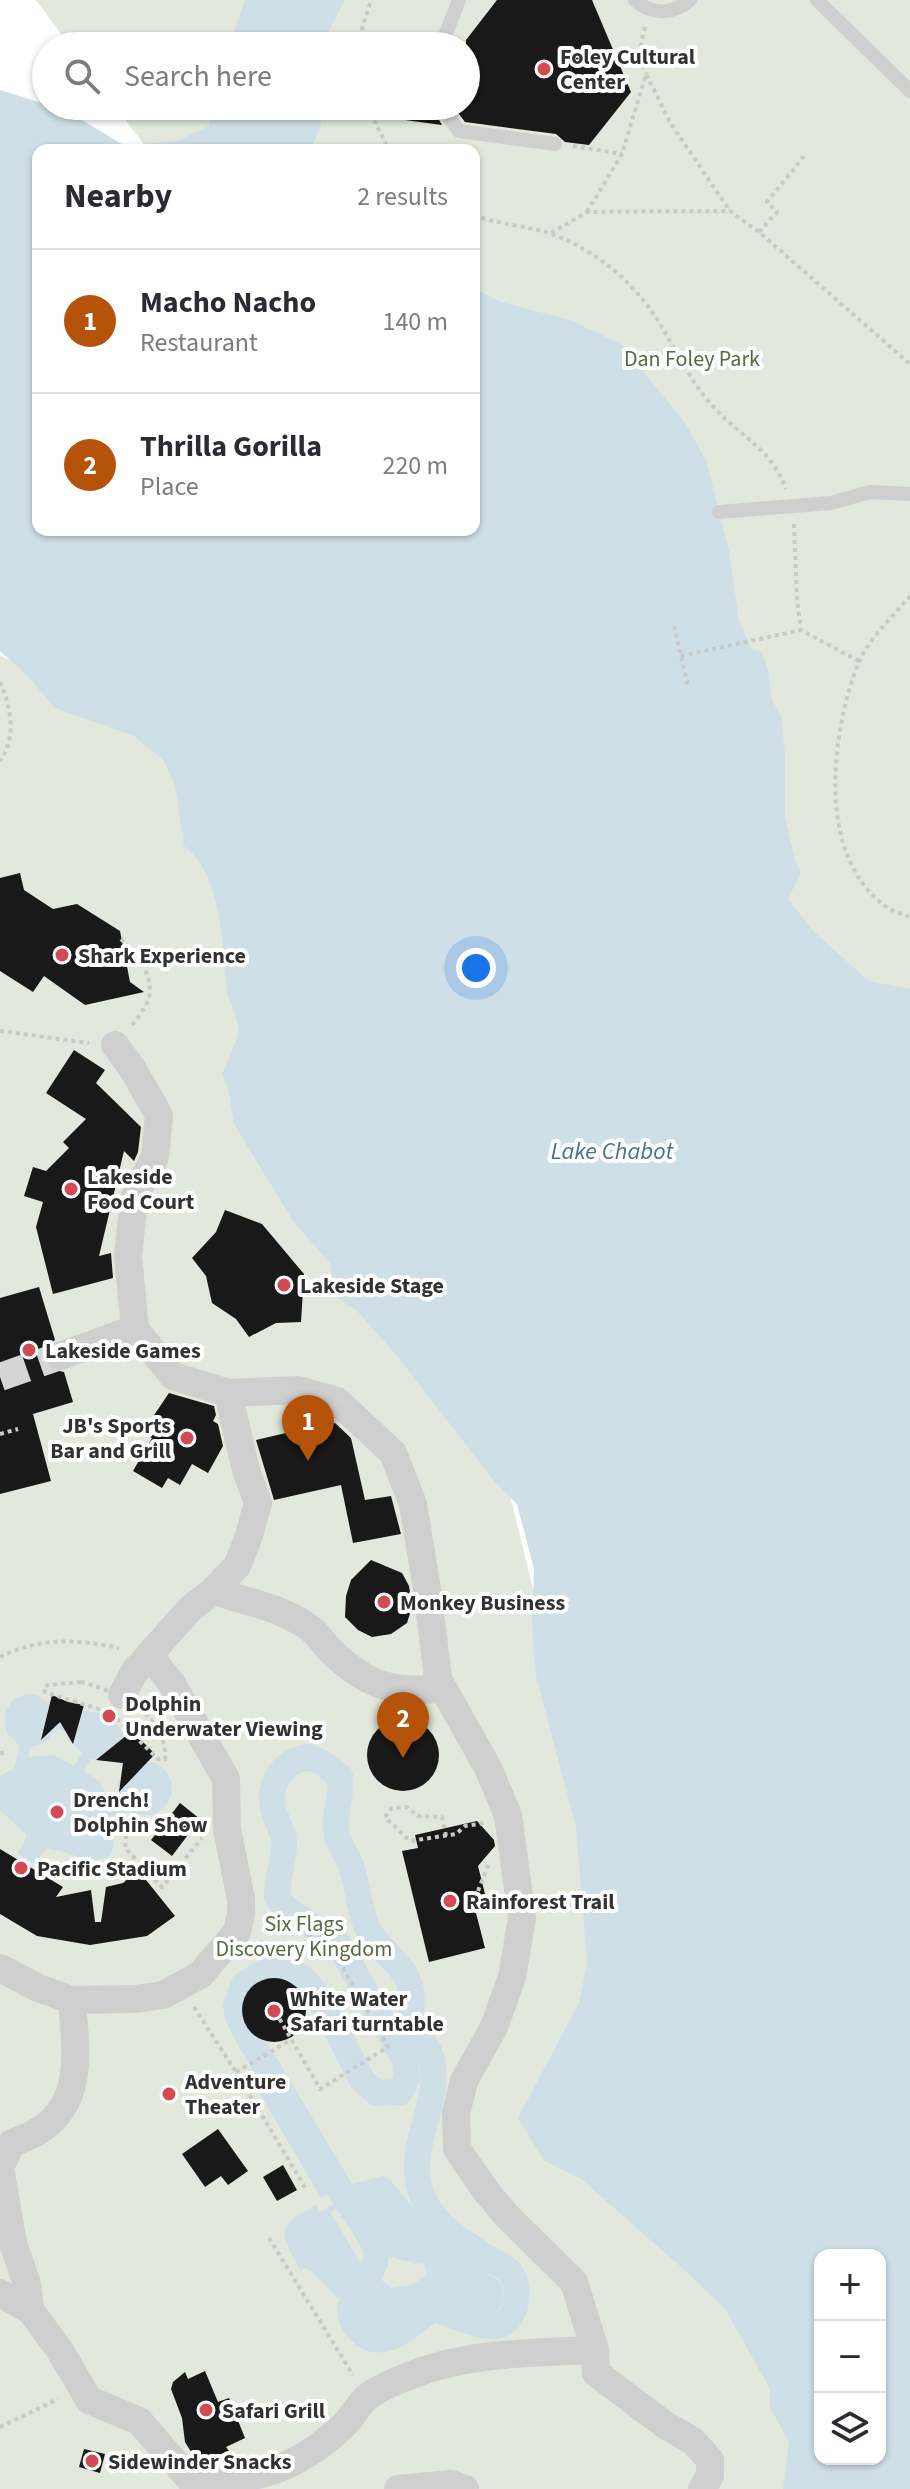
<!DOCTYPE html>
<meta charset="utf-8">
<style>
:root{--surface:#fff;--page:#f7f7f7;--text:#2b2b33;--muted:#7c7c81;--line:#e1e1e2;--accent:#b45309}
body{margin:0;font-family:"Source Sans 3",sans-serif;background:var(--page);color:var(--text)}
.controls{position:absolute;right:24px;bottom:24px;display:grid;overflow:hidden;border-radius:16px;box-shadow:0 2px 6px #0004}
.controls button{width:72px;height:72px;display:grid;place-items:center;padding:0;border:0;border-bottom:2px solid var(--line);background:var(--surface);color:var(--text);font:40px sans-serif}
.you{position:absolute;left:476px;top:968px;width:28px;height:28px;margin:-20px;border:6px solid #fff;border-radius:50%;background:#1a73e8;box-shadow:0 0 0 12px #1a73e833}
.badge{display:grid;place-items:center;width:52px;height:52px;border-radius:50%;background:var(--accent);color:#fff;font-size:26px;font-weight:700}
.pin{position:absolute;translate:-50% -66px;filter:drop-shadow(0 2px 4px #0008)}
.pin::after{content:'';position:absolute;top:42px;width:28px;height:24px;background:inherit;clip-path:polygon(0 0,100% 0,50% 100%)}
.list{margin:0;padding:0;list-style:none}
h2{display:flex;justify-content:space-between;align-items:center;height:104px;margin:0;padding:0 32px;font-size:34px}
h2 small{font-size:26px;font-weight:400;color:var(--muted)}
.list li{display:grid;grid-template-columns:52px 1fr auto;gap:24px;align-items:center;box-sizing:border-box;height:144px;padding:0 32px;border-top:2px solid var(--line)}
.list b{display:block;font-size:30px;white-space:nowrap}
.list p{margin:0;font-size:26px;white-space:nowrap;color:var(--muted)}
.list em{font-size:26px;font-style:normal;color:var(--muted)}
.icon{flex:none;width:44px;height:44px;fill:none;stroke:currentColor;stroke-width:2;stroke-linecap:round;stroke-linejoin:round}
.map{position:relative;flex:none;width:910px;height:2489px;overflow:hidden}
.search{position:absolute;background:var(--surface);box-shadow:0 2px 6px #0004;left:32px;top:32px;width:448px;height:88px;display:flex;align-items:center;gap:20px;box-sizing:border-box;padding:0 28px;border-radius:44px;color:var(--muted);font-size:30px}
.panel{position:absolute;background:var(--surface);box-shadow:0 2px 6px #0004;left:32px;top:144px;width:448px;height:392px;border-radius:16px}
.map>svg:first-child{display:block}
.green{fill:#e2e8dc}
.water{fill:#cedfe8;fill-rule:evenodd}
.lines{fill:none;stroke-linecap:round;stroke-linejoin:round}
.canal{stroke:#cedfe8;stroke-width:26}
.building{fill:#191919}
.street-tunnel{stroke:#d6d6d6;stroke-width:28;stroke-dasharray:28 14;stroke-linecap:butt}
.path{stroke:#c9c9c9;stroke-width:4;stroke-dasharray:4 4;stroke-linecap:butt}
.lane{stroke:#cfcfcf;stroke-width:14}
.street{stroke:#cfcfcf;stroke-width:28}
.poi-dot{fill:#d34a55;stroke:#fff;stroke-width:3}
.labels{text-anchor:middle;stroke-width:8;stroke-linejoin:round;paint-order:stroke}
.poi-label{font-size:22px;font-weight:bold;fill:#323232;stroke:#fff;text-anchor:start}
.park-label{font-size:22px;fill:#566a43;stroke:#fff}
.water-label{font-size:24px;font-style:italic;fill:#48728c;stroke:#fff}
</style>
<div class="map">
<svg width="910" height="2489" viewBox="0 0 910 2489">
<rect width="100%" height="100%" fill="#fff"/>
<g class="green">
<polygon points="36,0 910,0 910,1095 474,530 474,150 148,150 115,106 466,106 466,46 70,46"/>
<polygon points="0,656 75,682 168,737 505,1475 620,1941 806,2330 813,2489 0,2489"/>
</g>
<g class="water">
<polygon points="245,0 345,0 325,38 324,46 229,46"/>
<path d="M0,90L67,111L125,146L177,141L209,126L212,106H320L321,125L311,150H38V530H474V288L501,302L570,320L621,344L685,423L706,460L729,551L739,620L752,650L762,652L769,674L772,700L781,716L785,753V817L795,860L801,873L788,899L813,931L869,981L910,989V2489H783L789,2442L770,2408V2389L725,2309L689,2274L581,2179L544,2161L518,2118L579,2003L587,1964L576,1827L535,1672L532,1623L534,1569L517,1504L495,1482L397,1356L357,1311L334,1295L330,1263L293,1221L234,1124L228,1089L222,1074C227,1062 239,1040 238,1027C237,1015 229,1004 227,992C222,947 223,876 184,846L175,785L163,760L134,736L55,708L25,673L0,651ZM820,2255H880V2459H820Z"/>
<path d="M27,1694C42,1694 44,1702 55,1708C63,1712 78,1711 87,1711C117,1713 127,1739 140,1761C190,1761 177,1832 129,1811L113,1827C123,1882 70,1851 47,1848L34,1864L18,1854L27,1835L0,1810V1776L14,1768L20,1746L6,1732L5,1711L14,1699ZM56,1729L66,1731L68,1739L82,1753L74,1766L53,1755L28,1757L30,1747L45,1743ZM91,1759L119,1762L125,1769L118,1784L121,1803L110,1813L108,1811L112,1806L100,1782L84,1771Z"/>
<path d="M279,2062L352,2184L383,2176L391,2181L437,2237L500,2282C508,2297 502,2310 488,2318C472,2316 456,2304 439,2304C404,2303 394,2349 359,2319C358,2298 365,2292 379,2278L392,2288L412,2285L427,2274L424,2263L416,2264L365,2250L331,2193L321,2198L252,2080Z"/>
<path d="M334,2204L336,2207L331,2213L362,2266L360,2274L338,2298L310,2270L304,2268L301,2271C279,2232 274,2228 316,2205L320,2212Z"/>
</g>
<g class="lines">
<path class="canal" d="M308,1757L319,1761L340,1776C343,1797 332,1814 337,1836C340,1846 346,1853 350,1863C359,1885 358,1912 370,1933C380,1949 402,1965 408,1980C415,1995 408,2013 414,2028C418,2037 427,2044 430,2054C446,2103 399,2150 425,2202C437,2227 466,2244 488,2258C494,2262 504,2266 509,2271C521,2283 519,2316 502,2324C486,2333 450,2312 433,2309C412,2322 383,2355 360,2331C327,2297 389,2277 374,2244C364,2224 349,2206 338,2187C313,2149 291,2111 269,2071C259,2054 247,2037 239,2019L236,2006L244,1984L274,1967L292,1972L305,1980L321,2000L362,2080L377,2093L400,2092L407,2079L405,2060L338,1943L285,1908L277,1897C277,1878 284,1860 284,1842C283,1831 277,1822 274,1812C267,1785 280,1762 308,1757Z"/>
</g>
<g class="building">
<polygon points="497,0 592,0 631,92 589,145 565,142 556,134 465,122 453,106 466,106 466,40"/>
<polygon points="391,106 431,106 442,125 390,118"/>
<polygon points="20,873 24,890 53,909 77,904 120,931 130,982 144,992 85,1005 44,976 33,992 0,971 0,878"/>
<polygon points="74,1050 105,1070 96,1083 141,1127 138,1152 134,1161 124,1151 99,1256 111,1253 113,1278 53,1294 36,1227 43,1202 24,1196 33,1167 46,1171 69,1148 63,1142 86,1119 46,1093"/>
<polygon points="225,1210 262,1224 304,1274 301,1322 276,1323 249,1337 236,1319 212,1303 206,1276 192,1258 216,1232"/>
<polygon points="39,1287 55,1340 47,1346 44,1361 50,1369 64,1372 73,1402 33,1414 51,1481 0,1494 0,1298"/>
<polygon points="169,1393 214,1406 216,1415 213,1421 218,1424 223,1446 208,1473 192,1464 180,1485 168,1478 162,1488 133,1471 152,1438 142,1433"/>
<polygon points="307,1418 307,1422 311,1421 313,1427 335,1423 351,1438 365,1500 391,1496 401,1534 353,1543 341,1485 274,1500 256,1440 286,1433 285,1428 290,1427 289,1422"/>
<polygon points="371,1560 402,1573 409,1586 412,1607 407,1623 391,1634 372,1637 358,1630 345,1617 346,1596 351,1580"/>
<polygon points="52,1695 68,1702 84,1705 73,1744 60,1722 41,1740"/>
<circle cx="403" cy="1755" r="36"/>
<polygon points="132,1731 155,1754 119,1792 123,1763 96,1760"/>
<polygon points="180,1803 200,1819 172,1856 151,1840"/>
<polygon points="477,1821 494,1840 495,1846 478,1866 489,1910 476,1913 485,1948 429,1962 402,1851 418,1848 415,1835"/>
<polygon points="0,1849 63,1887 56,1897 91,1890 95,1922 101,1922 106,1887 123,1883 138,1870 175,1916 147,1936 90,1945 37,1936 0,1914"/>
<circle cx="274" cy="2010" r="32"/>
<polygon points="218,2129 248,2171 228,2185 221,2176 205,2187 182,2154"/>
<polygon points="283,2165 297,2190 277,2201 263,2177"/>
<polygon points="205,2371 218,2402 229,2398 245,2438 226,2447 229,2451 198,2463 185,2442 182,2418 171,2389 173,2382 185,2372 188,2379"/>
<polygon points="84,2449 105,2454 100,2473 79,2467"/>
</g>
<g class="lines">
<polyline class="street-tunnel" points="0,1377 60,1356"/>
<g class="path">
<polyline points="645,27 638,56 646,74"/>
<polyline points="361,46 362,29 371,0"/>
<polyline points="367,106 389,150"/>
<polyline points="573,146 622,154"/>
<polyline points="587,212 622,154 646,74 671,124 730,211"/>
<path d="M474,215C499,225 526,225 551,234C594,249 634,282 658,321C675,348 689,379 710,403C738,436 771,447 786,489"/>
<polyline points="759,232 777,212 767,202 806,154"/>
<polyline points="551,233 587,212 730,211 759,232 910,364"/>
<polyline points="794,524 797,599 801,630 859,661"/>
<path d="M910,596C894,615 867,641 858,664C831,734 815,858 888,908C894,912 903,914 910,917"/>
<polyline points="674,626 688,686"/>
<polyline points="681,656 801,630"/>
<path d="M0,682C11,707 17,737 0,761"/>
<path d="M121,939C136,954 154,974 149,997C148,1006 137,1017 132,1026"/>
<polyline points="0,1031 89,1043"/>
<polyline points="0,1434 18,1429"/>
<path d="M0,1657C40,1637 77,1639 119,1648"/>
<path d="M81,1682C116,1691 168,1715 165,1759H158L111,1713L45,1692L44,1687L48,1685Z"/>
<polyline points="0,1754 4,1752"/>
<polyline points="127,1827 125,1848 162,1887 202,1838"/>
<polyline points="446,1836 442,1817 418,1816 407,1807 392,1808 385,1817 410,1841 456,1834 465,1826 485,1823"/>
<polyline points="478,1891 489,1863"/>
<polyline points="259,1942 300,1949 313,1931 330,1945 388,2047 320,2089 275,2011"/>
<polyline points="194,2007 236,2072 306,2189"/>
<polyline points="236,2072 291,2040"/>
<polyline points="269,2238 353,2375"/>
<polyline points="0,2427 58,2399"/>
</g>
<g class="lane">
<path d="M635,0C653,16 673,14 690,0"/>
<polyline points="817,0 910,91"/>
<polyline points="441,46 459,0"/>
<polyline points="441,106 459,131 555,144"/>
<polyline points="719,512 831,503 870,492 910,494"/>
</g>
<g class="street">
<polyline points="115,1045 132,1068 159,1115 155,1157 134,1198 128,1256 135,1329 173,1376 228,1393 298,1390 337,1401 393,1453 413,1504 428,1595 438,1679 488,1768 508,1815 522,1918 512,1977 494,2027 464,2081 456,2113 457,2149 486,2191 507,2216 574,2282 595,2350 596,2373 665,2425 693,2441 710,2460 710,2476 702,2489"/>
<polyline points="60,1356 135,1329"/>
<path d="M213,1591C245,1601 284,1608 311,1629C319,1635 324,1644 331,1651C370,1689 392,1691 443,1689"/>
<polyline points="122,1695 135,1671 149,1655"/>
<polyline points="0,1968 38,1988 72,2000 135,1999 163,1995 200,1975 237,1932 241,1915 241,1899 227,1829 226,1779 172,1684 149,1655 190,1609 213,1591 237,1566 248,1539 258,1503 246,1470 228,1393"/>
<path d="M0,2167L12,2143C21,2139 32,2136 40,2130C86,2100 75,2047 72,2000"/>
<polyline points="0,2168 13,2243 27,2284 30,2310"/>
<polyline points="0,2293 30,2310 59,2349 89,2400 139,2421 194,2484 195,2489"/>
<path d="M194,2484C258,2479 295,2471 343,2426C352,2418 357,2406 366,2398C377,2389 396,2381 409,2376C467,2352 533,2353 595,2350"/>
<polyline points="398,2489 451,2484 465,2489"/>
</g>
</g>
<g class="poi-dot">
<circle cx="544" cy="69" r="8"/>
<circle cx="62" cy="955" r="8"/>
<circle cx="71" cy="1189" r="8"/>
<circle cx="284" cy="1285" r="8"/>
<circle cx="29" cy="1350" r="8"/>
<circle cx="187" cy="1438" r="8"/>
<circle cx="384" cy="1602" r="8"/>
<circle cx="109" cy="1716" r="8"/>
<circle cx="57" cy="1812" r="8"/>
<circle cx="21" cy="1868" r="8"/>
<circle cx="450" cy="1901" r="8"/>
<circle cx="274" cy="2011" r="8"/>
<circle cx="169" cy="2094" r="8"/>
<circle cx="206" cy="2410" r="8"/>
<circle cx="92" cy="2461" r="8"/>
</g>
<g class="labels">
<g class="poi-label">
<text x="560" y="64">Foley Cultural<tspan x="560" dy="25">Center</tspan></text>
<text x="78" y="963">Shark Experience</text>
<text x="87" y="1184">Lakeside<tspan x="87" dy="25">Food Court</tspan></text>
<text x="300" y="1293">Lakeside Stage</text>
<text x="45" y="1358">Lakeside Games</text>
<text x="171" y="1433" text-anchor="end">JB's Sports<tspan x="171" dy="25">Bar and Grill</tspan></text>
<text x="400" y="1610">Monkey Business</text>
<text x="125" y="1711">Dolphin<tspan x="125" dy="25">Underwater Viewing</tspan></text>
<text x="73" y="1807">Drench!<tspan x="73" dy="25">Dolphin Show</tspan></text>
<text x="37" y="1876">Pacific Stadium</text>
<text x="466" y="1909">Rainforest Trail</text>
<text x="290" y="2006">White Water<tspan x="290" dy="25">Safari turntable</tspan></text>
<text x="185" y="2089">Adventure<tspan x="185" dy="25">Theater</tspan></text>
<text x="222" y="2418">Safari Grill</text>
<text x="108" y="2469">Sidewinder Snacks</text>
</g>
<g class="park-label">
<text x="692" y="366">Dan Foley Park</text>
<text x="304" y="1931">Six Flags<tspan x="304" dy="25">Discovery Kingdom</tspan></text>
</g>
<g class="water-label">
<text x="612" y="1159">Lake Chabot</text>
</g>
</g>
</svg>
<div class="controls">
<button>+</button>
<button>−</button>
<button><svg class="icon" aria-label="layers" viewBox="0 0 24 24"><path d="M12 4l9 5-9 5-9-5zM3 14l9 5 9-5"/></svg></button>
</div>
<div class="you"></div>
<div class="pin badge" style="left:308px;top:1461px">1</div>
<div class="pin badge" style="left:403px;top:1758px">2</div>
<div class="search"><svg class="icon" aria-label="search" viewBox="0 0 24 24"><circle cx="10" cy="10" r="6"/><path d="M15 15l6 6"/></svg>Search here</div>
<section class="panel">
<h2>Nearby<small>2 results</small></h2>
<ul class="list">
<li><span class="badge">1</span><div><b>Macho Nacho</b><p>Restaurant</p></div><em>140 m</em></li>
<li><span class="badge">2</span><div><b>Thrilla Gorilla</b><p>Place</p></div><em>220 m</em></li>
</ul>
</section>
</div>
